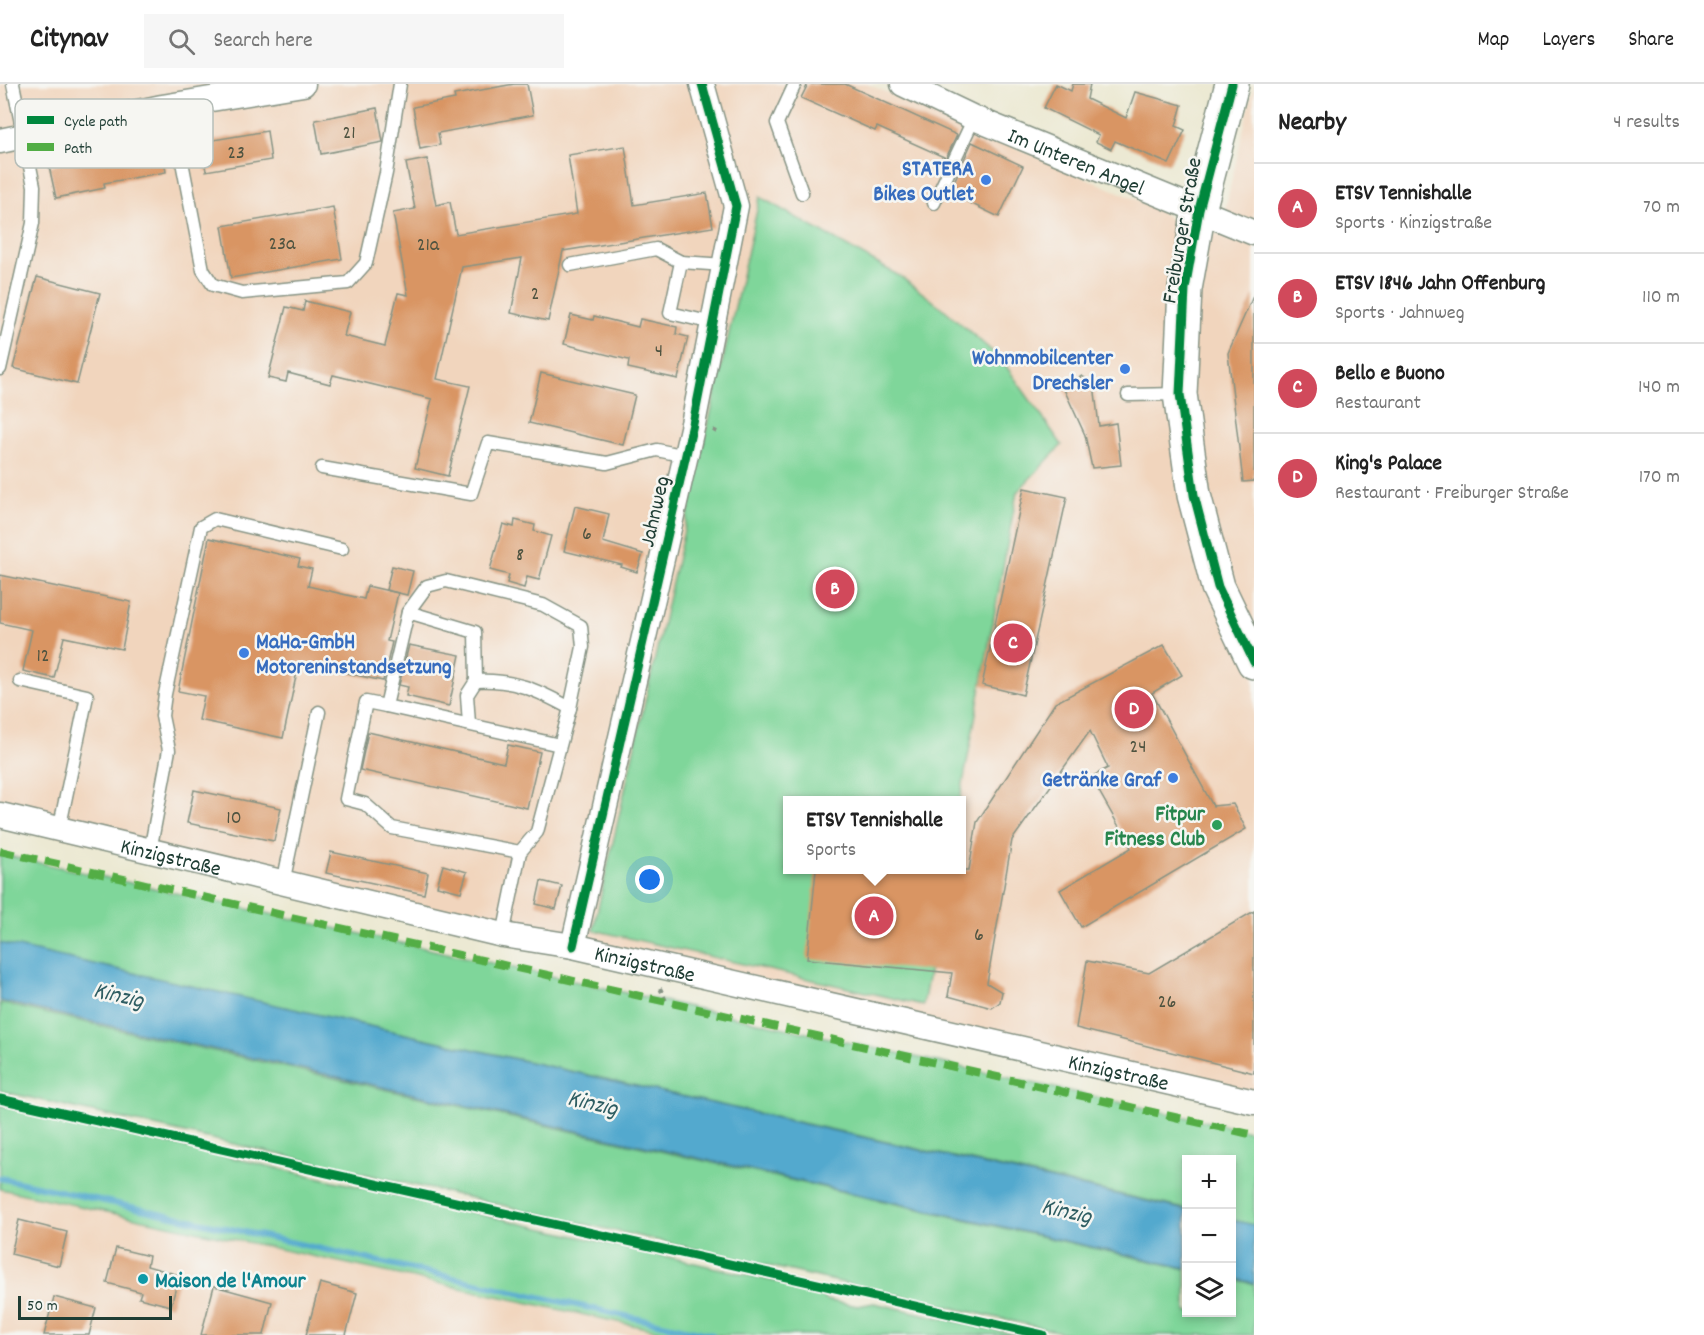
<!DOCTYPE html>
<meta charset="utf-8">
<style>
:root{--surface:#fff;--page:#f6f6f6;--text:#222;--muted:#767676;--line:#e0e0e0;--accent:#d1495b}
body{margin:0;font-family:Dekko,sans-serif;background:var(--page);color:var(--text)}
.controls{position:absolute;right:18px;bottom:18px;display:grid;overflow:hidden;border-radius:0px;box-shadow:0 3px 9px #0003}
.controls button{width:54px;height:54px;display:grid;place-items:center;padding:0;border:0;border-bottom:2px solid var(--line);background:var(--surface);color:var(--text);font:30px sans-serif}
.scale{position:absolute;left:18px;bottom:15px;width:154px;box-sizing:border-box;padding-left:6px;border:3px solid #1f3d34;border-top:0;font-size:16px;line-height:21px;white-space:nowrap;color:#1f3d34;-webkit-text-stroke:4px #f6f6f2;paint-order:stroke}
.you{position:absolute;left:650px;top:796px;width:21px;height:21px;margin:-15px;border:4px solid #fff;border-radius:50%;background:#1a73e8;box-shadow:0 0 0 9px #1a73e833}
.badge{display:grid;place-items:center;width:39px;height:39px;border-radius:50%;background:var(--accent);color:#fff;font-size:20px;font-weight:700}
.pin{position:absolute;translate:-50% -50%;border:3px solid #fff;box-shadow:0 2px 6px #0006}
.popup{position:absolute;left:783px;top:712px;width:183px;height:78px;box-sizing:border-box;display:grid;place-content:center;border-radius:0px;background:var(--surface);filter:drop-shadow(0 2px 4px #0005);font-size:20px;white-space:nowrap;color:var(--muted)}
.popup b{font-size:22px;color:var(--text)}
.popup::after{content:'';position:absolute;left:50%;top:100%;margin-left:-12px;border:12px solid transparent;border-top-color:var(--surface)}
.list{margin:0;padding:0;list-style:none}
h2{display:flex;justify-content:space-between;align-items:center;height:78px;margin:0;padding:0 24px;font-size:26px}
h2 small{font-size:20px;font-weight:400;color:var(--muted)}
.list li{display:grid;grid-template-columns:39px 1fr auto;gap:18px;align-items:center;box-sizing:border-box;height:90px;padding:0 24px;border-top:2px solid var(--line)}
.list b{display:block;font-size:22px;white-space:nowrap}
.list p{margin:0;font-size:20px;white-space:nowrap;color:var(--muted)}
.list em{font-size:20px;font-style:normal;color:var(--muted)}
.icon{flex:none;width:33px;height:33px;fill:none;stroke:currentColor;stroke-width:2;stroke-linecap:round;stroke-linejoin:round}
.map{position:relative;flex:none;width:1254px;height:1251px;overflow:hidden}
header{display:flex;align-items:center;gap:36px;box-sizing:border-box;height:84px;padding:0 30px;background:var(--surface);border-bottom:2px solid var(--line)}
header strong{font-size:28px}
nav{display:flex;gap:33px;margin-inline-start:auto;font-size:21px}
.search{width:420px;height:54px;background:var(--page);display:flex;align-items:center;gap:15px;box-sizing:border-box;padding:0 21px;border-radius:0px;color:var(--muted);font-size:22px}
main{display:flex}
aside{flex:1;background:var(--surface)}
.map>svg:first-child{display:block}
.built{fill:#f1d5bd;fill-rule:evenodd}
.green{fill:#7fd69a;stroke:#4f8a67;stroke-width:1.5}
.water{fill:#52a9ce;stroke:#387381;stroke-width:1.5}
.lines{fill:none;stroke-linecap:round;stroke-linejoin:round}
.stream{stroke:#52a9ce;stroke-width:6}
.building{fill:#d99563}
.service-casing{stroke:#869384;stroke-width:15}
.minor-casing{stroke:#869384;stroke-width:27}
.secondary-casing{stroke:#869384;stroke-width:36}
.path{stroke:#869384;stroke-width:4;stroke-dasharray:4.5 4.5;stroke-linecap:butt}
.service{stroke:#fff;stroke-width:12}
.minor{stroke:#fff;stroke-width:24}
.secondary{stroke:#fff;stroke-width:33}
.quiet{stroke:#52ad45;stroke-width:8;stroke-dasharray:15 8;stroke-linecap:butt}
.cycleway-casing{stroke:#f6f6f2;stroke-width:13}
.cycleway{stroke:#00873e;stroke-width:9}
.shop-dot{fill:#3f7fe0;stroke:#f6f6f2;stroke-width:2}
.leisure-dot{fill:#2e9e5b;stroke:#f6f6f2;stroke-width:2}
.culture-dot{fill:#0f9aa8;stroke:#f6f6f2;stroke-width:2}
.labels{text-anchor:middle;stroke-width:5;stroke-linejoin:round;paint-order:stroke}
.number-label{font-size:20px;fill:#4e5340}
.street-label{font-size:22px;fill:#1f3d34;stroke:#f6f6f2}
.shop-label{font-size:22px;font-weight:bold;fill:#366cbe;stroke:#f6f6f2;text-anchor:end}
.leisure-label{font-size:22px;font-weight:bold;fill:#27864d;stroke:#f6f6f2;text-anchor:end}
.culture-label{font-size:22px;font-weight:bold;fill:#0d838f;stroke:#f6f6f2;text-anchor:start}
.water-label{font-size:24px;font-style:italic;fill:#2e5d62;stroke:#f6f6f2}
.key{fill:#f6f6f2;stroke:#b6beb9;stroke-width:1.5}
.key-label{font-size:16px;fill:#1f3d34}
</style>
<header>
<strong>Citynav</strong>
<div class="search"><svg class="icon" aria-label="search" viewBox="0 0 24 24"><circle cx="10" cy="10" r="6"/><path d="M15 15l6 6"/></svg>Search here</div>
<nav><a>Map</a><a>Layers</a><a>Share</a></nav>
</header>
<main>
<div class="map">
<svg width="1254" height="1251" viewBox="0 0 1254 1251">
<rect width="100%" height="100%" fill="#f6f6f2"/>
<filter id="ink" filterUnits="userSpaceOnUse"><feTurbulence type="fractalNoise" baseFrequency=".0167" numOctaves="2"/><feDisplacementMap in="SourceGraphic" scale="12" xChannelSelector="R" yChannelSelector="G"/><feConvolveMatrix kernelMatrix="1 2 1 2 8 2 1 2 1" color-interpolation-filters="sRGB"/></filter>
<filter id="wash" filterUnits="userSpaceOnUse"><feTurbulence type="fractalNoise" baseFrequency=".008" numOctaves="4" result="noise"/><feDisplacementMap in="SourceGraphic" scale="24" xChannelSelector="R" yChannelSelector="G"/><feGaussianBlur stdDeviation="1.35" result="paint"/><feColorMatrix in="noise" values="0 0 0 0 0 0 0 0 0 0 0 0 0 0 0 0 0 1.4 0 .05"/><feComposite in="paint" operator="in"/></filter>
<g filter="url(#wash)">
<rect width="100%" height="100%" fill="#ece9d3"/>
<g class="built">
<path d="M0,0H867L1156,124L1173,137L1219,151L1254,0V1010L0,739ZM787,716H961V786H787Z"/>
<polygon points="0,1105 472,1208 678,1251 0,1251"/>
</g>
<g class="green">
<polygon points="760,113 901,193 945,226 1001,275 1062,361 1017,408 960,716 787,716 787,786 948,786 923,921 593,846"/>
<polygon points="0,770 1254,1048 1254,1141 1232,1136 1232,1076 1186,1076 1186,1125 0,859"/>
<polygon points="0,919 1186,1185 1186,1228 1232,1228 1232,1195 1254,1200 1254,1251 1073,1251 0,1007"/>
<polygon points="0,1021 818,1207 825,1216 858,1222 874,1219 1018,1251 678,1251 0,1105"/>
</g>
<g class="water">
<polygon points="0,859 1186,1126 1186,1184 0,917"/>
<polygon points="1232,1136 1254,1141 1254,1199 1232,1194"/>
</g>
<g class="lines">
<polyline class="stream" points="0,1094 712,1251"/>
</g>
<g id="blocks">
<g class="building">
<polygon points="514,0 527,0 533,31 438,49 440,61 420,65 413,23 455,15 454,11"/>
<polygon points="808,0 845,0 957,51 946,74 877,43 875,47 801,14"/>
<polygon points="1056,0 1071,7 1073,0 1090,0 1087,15 1126,34 1135,8 1182,21 1176,42 1185,46 1169,80 1115,57 1111,65 1096,58 1099,51 1044,24"/>
<polygon points="377,24 383,58 321,70 315,36"/>
<polygon points="267,47 271,76 206,87 201,58"/>
<polygon points="972,58 1023,82 999,133 949,109"/>
<polygon points="161,60 166,88 104,99 105,104 56,114 49,82"/>
<polygon points="625,62 634,121 707,109 713,143 563,167 548,237 511,229 522,174 462,183 437,295 470,302 448,392 415,384 432,315 333,291 330,300 288,289 286,298 268,294 286,223 303,227 305,217 350,228 344,252 385,262 398,209 408,211 393,129 415,125 406,79 427,75 436,121 450,118 456,150 577,130 568,71"/>
<polygon points="333,123 342,175 231,194 222,142"/>
<polygon points="37,193 100,209 77,300 13,284"/>
<polygon points="1254,210 1254,397 1243,398 1228,269"/>
<polygon points="571,231 593,236 594,232 638,243 640,235 677,243 676,250 688,253 678,295 628,284 629,276 564,260"/>
<polygon points="541,289 635,311 623,361 529,339"/>
<polygon points="1082,292 1094,300 1099,342 1116,339 1121,381 1092,384 1085,351 1063,303"/>
<polygon points="1024,404 1067,413 1023,611 982,601"/>
<polygon points="575,422 609,430 603,458 643,470 637,488 621,483 622,481 564,467"/>
<polygon points="515,436 535,441 534,447 551,452 539,496 527,493 524,504 507,499 509,491 490,486 503,440 514,443"/>
<polygon points="209,454 300,475 298,482 312,485 308,502 364,515 367,502 398,509 387,557 392,558 383,597 299,578 283,654 199,636 204,612 178,607"/>
<polygon points="392,482 413,487 407,511 386,506"/>
<polygon points="0,491 131,518 122,565 64,553 54,594 23,587 32,546 0,539"/>
<polygon points="409,561 460,571 449,622 406,612 408,603 399,601"/>
<polygon points="1164,561 1182,591 1152,609 1213,722 1233,720 1246,745 1081,843 1060,806 1131,764 1091,693 1108,684 1090,647 1012,756 987,899 1002,908 1000,918 992,924 948,912 952,889 807,875 816,786 969,786 977,738 1055,619"/>
<polygon points="368,648 504,679 508,661 540,668 527,724 360,686"/>
<polygon points="194,706 281,724 274,757 187,739"/>
<polygon points="331,768 428,789 424,810 326,789"/>
<polygon points="443,781 467,788 461,808 437,802"/>
<polygon points="541,797 562,802 556,825 536,820"/>
<polygon points="1254,827 1254,989 1076,944 1087,877 1149,889"/>
<polygon points="19,1136 67,1148 59,1182 11,1170"/>
<polygon points="116,1164 149,1172 147,1182 179,1191 171,1222 139,1214 141,1208 107,1199"/>
<polygon points="320,1199 357,1209 346,1251 306,1251"/>
<polygon points="214,1202 272,1218 264,1251 201,1251"/>
<polygon points="54,1213 96,1224 89,1251 44,1251"/>
</g>
</g>
</g>
<g filter="url(#ink)">
<use href="#blocks" fill-opacity="0" stroke="#869384" stroke-width="1.5"/>
<g class="lines">
<defs>
<g id="service">
<polyline points="795,0 777,39 802,109"/>
<polyline points="171,21 203,186 213,201 242,209 348,199 366,179 386,89 400,0"/>
<polyline points="934,119 974,34"/>
<polyline points="570,181 656,165 681,178"/>
<polyline points="713,239 670,229 681,178 725,181"/>
<polyline points="0,285 33,139 34,102 13,0"/>
<polyline points="1128,311 1179,310"/>
<polyline points="322,384 471,410 488,359 607,379 657,366 686,372"/>
<polyline points="408,528 427,502 446,497 543,521 581,542 583,563 570,624"/>
<polyline points="20,597 87,612 59,746"/>
<polyline points="386,622 366,618 346,715 365,720 392,744 520,768"/>
<polyline points="469,640 467,611 476,597"/>
<polyline points="150,767 169,666 162,632 165,610 201,443 215,435 342,465"/>
<polyline points="283,799 319,628"/>
<path d="M503,851L520,768L537,748L570,624C537,606 514,595 476,597L475,548L408,528L386,622L560,661"/>
</g>
<g id="minor">
<path id="s1" d="M903,0L974,34L1254,149"/>
<polyline points="0,57 162,23 303,0"/>
<path id="s2" d="M0,731L503,851L573,862L1254,1018"/>
<polyline points="573,862 693,340 736,122 702,0"/>
</g>
<polyline id="secondary" points="1232,0 1199,126 1185,205 1180,310 1194,411 1218,503 1254,578"/>
</defs>
<use href="#service" class="service-casing"/>
<use href="#minor" class="minor-casing"/>
<use href="#secondary" class="secondary-casing"/>
<g class="path">
<polyline points="713,346 721,350"/>
<polyline points="660,904 667,919"/>
</g>
<use href="#service" class="service"/>
<use href="#minor" class="minor"/>
<use href="#secondary" class="secondary"/>
<polyline class="quiet" points="0,767 1254,1051"/>
<defs>
<g id="cycleway">
<polyline points="1232,0 1199,126 1185,205 1180,310 1194,411 1218,503 1254,578"/>
<polyline points="573,862 693,340 736,122 702,0"/>
<polyline points="0,1015 1043,1251"/>
</g>
</defs>
<use href="#cycleway" class="cycleway-casing"/>
<use href="#cycleway" class="cycleway"/>
</g>
</g>
<g class="shop-dot">
<circle cx="986" cy="96" r="6"/>
<circle cx="1125" cy="285" r="6"/>
<circle cx="244" cy="569" r="6"/>
<circle cx="1173" cy="694" r="6"/>
</g>
<circle class="leisure-dot" cx="1217" cy="741" r="6"/>
<circle class="culture-dot" cx="143" cy="1195" r="6"/>
<g class="labels">
<g class="number-label">
<text x="349" y="54">21</text>
<text x="236" y="74">23</text>
<text x="282" y="165">23a</text>
<text x="428" y="166">21a</text>
<text x="535" y="215">2</text>
<text x="659" y="272">4</text>
<text x="587" y="455">6</text>
<text x="520" y="476">8</text>
<text x="43" y="577">12</text>
<text x="1138" y="668">24</text>
<text x="234" y="739">10</text>
<text x="979" y="856">6</text>
<text x="1167" y="923">26</text>
</g>
<g class="street-label">
<text dy="8" stroke="none"><textPath href="#s1" startOffset="190">Im Unteren Angel</textPath></text>
<text transform="translate(1180 146) rotate(-80)" y="8">Freiburger Straße</text>
<text transform="translate(653 427) rotate(-77)" y="8">Jahnweg</text>
<text dy="8" stroke="none"><textPath href="#s2" startOffset="176">Kinzigstraße</textPath></text>
<text dy="8" stroke="none"><textPath href="#s2" startOffset="662">Kinzigstraße</textPath></text>
<text dy="8" stroke="none"><textPath href="#s2" startOffset="1148">Kinzigstraße</textPath></text>
</g>
<g class="shop-label">
<text x="974" y="91">STATERA<tspan x="974" dy="25">Bikes Outlet</tspan></text>
<text x="1113" y="280">Wohnmobilcenter<tspan x="1113" dy="25">Drechsler</tspan></text>
<text x="256" y="564" text-anchor="start">MaHa-GmbH<tspan x="256" dy="25">Motoreninstandsetzung</tspan></text>
<text x="1161" y="702">Getränke Graf</text>
</g>
<g class="leisure-label">
<text x="1205" y="736">Fitpur<tspan x="1205" dy="25">Fitness Club</tspan></text>
</g>
<g class="culture-label">
<text x="155" y="1203">Maison de l'Amour</text>
</g>
<g class="water-label">
<text transform="translate(119 910) rotate(13)" y="8">Kinzig</text>
<text transform="translate(593 1018) rotate(13)" y="8">Kinzig</text>
<text transform="translate(1067 1126) rotate(13)" y="8">Kinzig</text>
</g>
</g>
<rect x="15" y="15" width="198" height="69" rx="9" class="key"/>
<rect x="27" y="32" width="27" height="8" fill="#00873e"/>
<rect x="27" y="59" width="27" height="8" fill="#52ad45"/>
<g class="key-label">
<text x="64" y="42">Cycle path</text>
<text x="64" y="69">Path</text>
</g>
</svg>
<div class="controls">
<button>+</button>
<button>−</button>
<button><svg class="icon" aria-label="layers" viewBox="0 0 24 24"><path d="M12 4l9 5-9 5-9-5zM3 14l9 5 9-5"/></svg></button>
</div>
<div class="scale">50 m</div>
<div class="you"></div>
<div class="pin badge" style="left:874px;top:832px">A</div>
<div class="popup"><b>ETSV Tennishalle</b>Sports</div>
<div class="pin badge" style="left:835px;top:505px">B</div>
<div class="pin badge" style="left:1013px;top:559px">C</div>
<div class="pin badge" style="left:1134px;top:625px">D</div>
</div>
<aside>
<h2>Nearby<small>4 results</small></h2>
<ul class="list">
<li><span class="badge">A</span><div><b>ETSV Tennishalle</b><p>Sports · Kinzigstraße</p></div><em>70 m</em></li>
<li><span class="badge">B</span><div><b>ETSV 1846 Jahn Offenburg</b><p>Sports · Jahnweg</p></div><em>110 m</em></li>
<li><span class="badge">C</span><div><b>Bello e Buono</b><p>Restaurant</p></div><em>140 m</em></li>
<li><span class="badge">D</span><div><b>King's Palace</b><p>Restaurant · Freiburger Straße</p></div><em>170 m</em></li>
</ul>
</aside>
</main>
